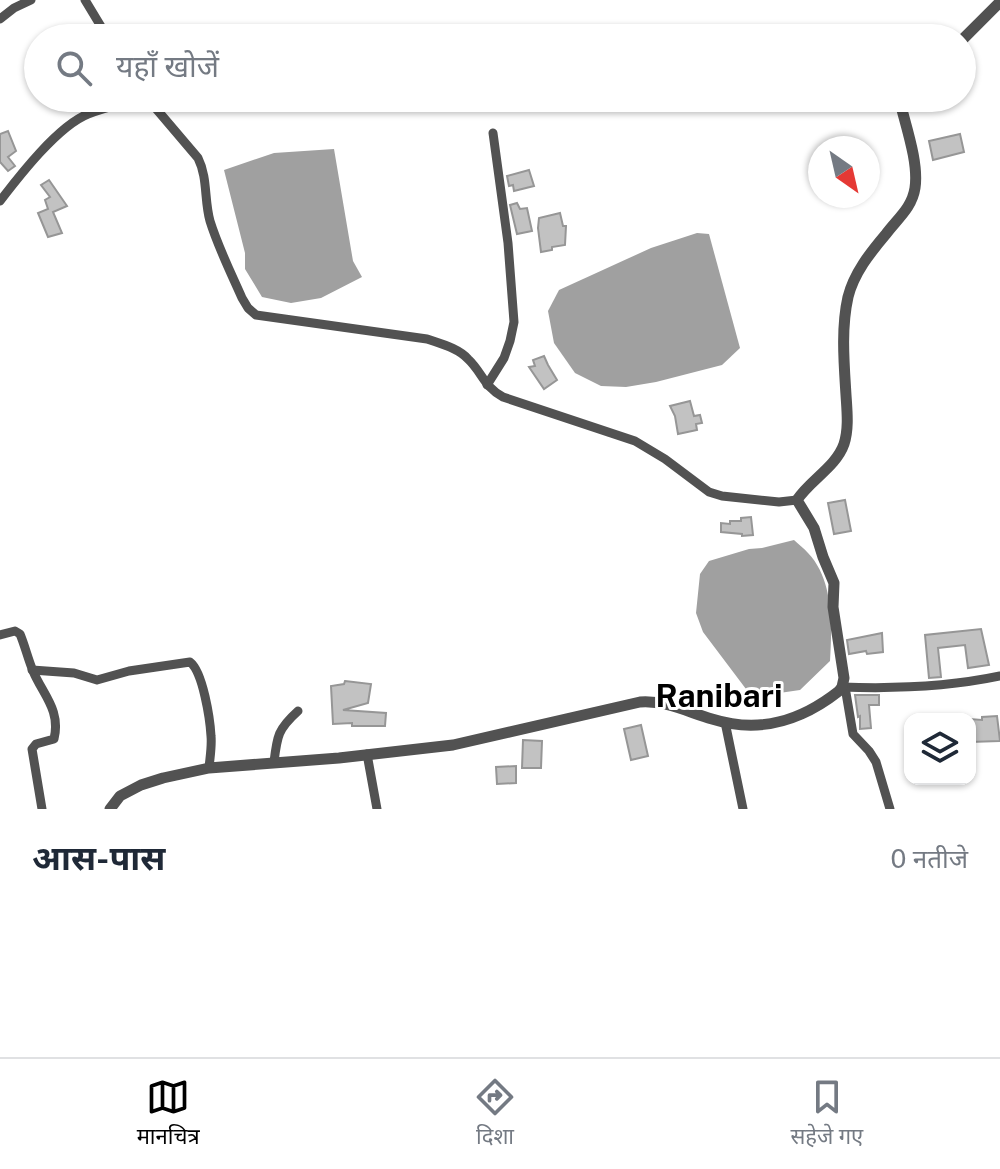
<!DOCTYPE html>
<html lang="hi">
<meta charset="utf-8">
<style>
:root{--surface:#fff;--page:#f6f6f7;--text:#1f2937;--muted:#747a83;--line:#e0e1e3;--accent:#000}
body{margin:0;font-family:"Public Sans","Noto Sans Devanagari",sans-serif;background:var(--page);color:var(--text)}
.controls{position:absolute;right:24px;bottom:24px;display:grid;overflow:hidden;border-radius:16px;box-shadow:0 2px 6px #0004}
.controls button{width:72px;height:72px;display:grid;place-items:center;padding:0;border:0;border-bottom:2px solid var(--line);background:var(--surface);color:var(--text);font:40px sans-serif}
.compass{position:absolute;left:808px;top:136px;width:72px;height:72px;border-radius:50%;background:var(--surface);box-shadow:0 2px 6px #0004;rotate:146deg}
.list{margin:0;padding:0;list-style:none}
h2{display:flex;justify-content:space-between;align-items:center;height:104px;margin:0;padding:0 32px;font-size:34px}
h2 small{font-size:26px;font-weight:400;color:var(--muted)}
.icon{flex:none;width:44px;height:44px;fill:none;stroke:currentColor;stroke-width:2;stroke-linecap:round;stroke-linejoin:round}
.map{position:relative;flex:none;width:1000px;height:809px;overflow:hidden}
.search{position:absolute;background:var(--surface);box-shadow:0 2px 6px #0004;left:24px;right:24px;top:24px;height:88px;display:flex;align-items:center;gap:20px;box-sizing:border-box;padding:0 28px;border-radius:44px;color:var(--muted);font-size:30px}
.sheet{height:248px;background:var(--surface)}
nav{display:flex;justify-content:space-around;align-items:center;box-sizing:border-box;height:112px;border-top:2px solid var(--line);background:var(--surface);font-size:22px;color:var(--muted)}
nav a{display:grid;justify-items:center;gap:4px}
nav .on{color:var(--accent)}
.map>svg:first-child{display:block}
.water{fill:#a0a0a0}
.building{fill:#c2c2c2;stroke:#969696;stroke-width:2}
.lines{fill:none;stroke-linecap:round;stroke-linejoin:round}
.minor{stroke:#525252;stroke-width:9}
.tertiary{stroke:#525252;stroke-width:11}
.labels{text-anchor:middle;stroke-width:6;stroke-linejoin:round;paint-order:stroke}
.quarter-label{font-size:32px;font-weight:bold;fill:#000;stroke:#fff}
</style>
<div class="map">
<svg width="1000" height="809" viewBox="0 0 1000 809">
<rect width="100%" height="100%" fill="#fff"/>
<g class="water">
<polygon points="334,149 353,261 362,277 321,298 291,303 262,297 245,269 245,253 224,170 274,153"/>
<polygon points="697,233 709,234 740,348 722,365 656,382 626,387 601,386 575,373 554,343 548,311 559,290 651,248"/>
<path d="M794,540C798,544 804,548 808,553C834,580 832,626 830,661L800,690L752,697L703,632L696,613L700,574L709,561L749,549L762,548Z"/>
</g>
<g class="building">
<polygon points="8,131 16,151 8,157 15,166 8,171 0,162 0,134"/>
<polygon points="960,134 964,152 933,160 929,141"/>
<polygon points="529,170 534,186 514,191 513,185 509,186 507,176"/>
<polygon points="49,180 67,206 53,212 62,233 48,237 38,213 48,209 45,200 50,197 41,185"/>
<polygon points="517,203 520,209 527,208 532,231 517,234 510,205"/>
<polygon points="560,213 563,226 566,226 565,245 552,247 552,250 541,252 538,228 539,218"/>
<polygon points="544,356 548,365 557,380 544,389 529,367 535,366 533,360"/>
<polygon points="690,401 694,416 700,415 702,423 696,424 697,430 678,434 675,416 670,406"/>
<polygon points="845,500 851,531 834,534 828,503"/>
<polygon points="751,517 753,535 742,536 742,534 721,532 721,523 730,524 730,521 741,521 741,518"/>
<polygon points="981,629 989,665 968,668 965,645 938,648 941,677 929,678 925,635"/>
<polygon points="882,633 883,652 867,654 866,651 849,654 847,640"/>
<polygon points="345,681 371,684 368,703 343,710 386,713 385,726 352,726 352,723 333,724 331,686 344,684"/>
<polygon points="855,695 879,695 879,705 869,705 871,728 860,729 860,716 858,717"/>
<polygon points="997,716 1000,741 970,742 970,719 982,720 982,717"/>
<polygon points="641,725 648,756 631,760 624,729"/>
<polygon points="523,740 542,741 541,768 522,768"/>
<polygon points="516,766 516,783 497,784 496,767"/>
</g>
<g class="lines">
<g class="minor">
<polyline points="85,0 108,38"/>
<polyline points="0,19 14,8 31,0"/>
<path d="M147,98L198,158C208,178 204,200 210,221C218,247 231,273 242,298L248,308L256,315L427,339C441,344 458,348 468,359C482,372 484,387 503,397L635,441L665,459L709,492L722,496L779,502L797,500"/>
<path d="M0,201C20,175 58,126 88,114C106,107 125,103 142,98"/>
<polyline points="487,385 504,358 510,341 514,322 508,243 493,133"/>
<path d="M0,635L15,631L20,634C25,646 28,659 33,671C43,695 61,710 54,739L36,744L32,749L42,809"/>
<path d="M32,670L74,673L97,680L129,671L190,662C203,672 210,719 211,736C212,746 210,757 209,768"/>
<path d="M842,687C895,689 948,687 1000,676"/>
<polyline points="845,687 853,734 869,751 876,762 890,809"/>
<polyline points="725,722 743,809"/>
<polyline points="367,754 377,809"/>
<path d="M274,762C277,736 278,729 298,711"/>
</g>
<g class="tertiary">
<polyline points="962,40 1000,2"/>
<path d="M110,809L120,796L141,785L163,778L209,768L339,758L453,745L640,702C665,700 688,712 712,719C760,734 801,721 839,691L842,687L844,678L833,607L834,583L823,557L814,528L797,500C810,480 836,467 844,444C849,429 847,411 846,395C844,363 841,328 848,297C854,273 870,253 886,234C897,219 912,208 915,188C919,162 905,124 899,98"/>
</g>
</g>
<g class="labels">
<g class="quarter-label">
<text x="719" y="707">Ranibari</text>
</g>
</g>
</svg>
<div class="controls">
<button><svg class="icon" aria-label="layers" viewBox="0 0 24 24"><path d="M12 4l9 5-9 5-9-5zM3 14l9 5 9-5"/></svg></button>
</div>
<svg class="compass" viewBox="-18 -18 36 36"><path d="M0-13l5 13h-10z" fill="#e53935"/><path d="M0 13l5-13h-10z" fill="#747a83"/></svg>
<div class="search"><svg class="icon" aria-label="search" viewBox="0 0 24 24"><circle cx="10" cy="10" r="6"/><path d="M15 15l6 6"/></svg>यहाँ खोजें</div>
</div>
<section class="sheet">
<h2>आस-पास<small>0 नतीजे</small></h2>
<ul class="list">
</ul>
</section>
<nav>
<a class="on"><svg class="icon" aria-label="map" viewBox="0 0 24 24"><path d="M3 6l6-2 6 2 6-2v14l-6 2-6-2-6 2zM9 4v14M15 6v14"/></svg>मानचित्र</a>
<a><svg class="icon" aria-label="directions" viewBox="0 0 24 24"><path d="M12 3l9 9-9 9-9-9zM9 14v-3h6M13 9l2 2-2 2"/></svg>दिशा</a>
<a><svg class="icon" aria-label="saved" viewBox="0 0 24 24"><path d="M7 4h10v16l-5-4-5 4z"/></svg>सहेजे गए</a>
</nav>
